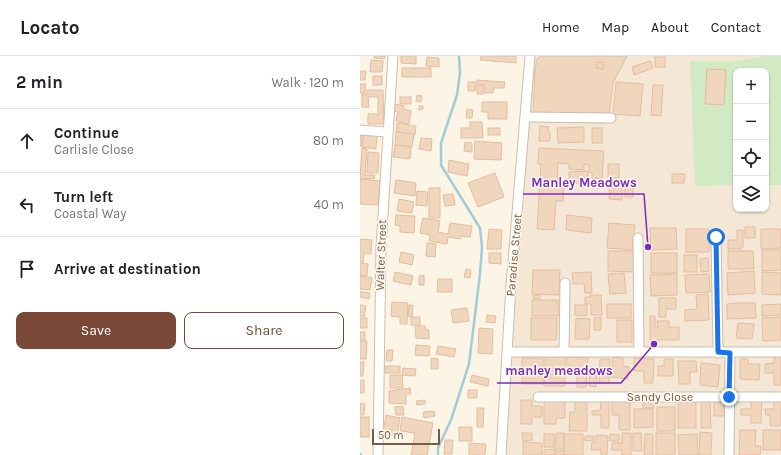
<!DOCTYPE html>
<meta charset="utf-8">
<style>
:root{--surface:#fff;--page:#f6f6f6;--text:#202124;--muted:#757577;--line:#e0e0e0;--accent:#794836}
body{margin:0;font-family:Karla,sans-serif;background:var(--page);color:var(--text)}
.controls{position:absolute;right:12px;top:12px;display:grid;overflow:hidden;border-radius:8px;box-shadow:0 1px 3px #0004}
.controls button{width:36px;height:36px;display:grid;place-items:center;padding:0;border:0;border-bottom:1px solid var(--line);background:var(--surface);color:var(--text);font:20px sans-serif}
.scale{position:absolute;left:12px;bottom:10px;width:68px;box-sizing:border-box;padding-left:4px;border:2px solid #765d4b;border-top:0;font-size:11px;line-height:14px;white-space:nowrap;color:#765d4b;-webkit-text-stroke:3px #fff9ed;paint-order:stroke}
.stop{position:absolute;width:12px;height:12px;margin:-9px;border:3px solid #1a73e8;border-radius:50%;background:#fff}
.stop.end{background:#1a73e8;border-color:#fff;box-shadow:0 1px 4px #0008}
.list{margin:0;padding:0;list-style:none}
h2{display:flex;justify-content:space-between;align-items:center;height:52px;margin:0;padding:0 16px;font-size:17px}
h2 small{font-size:13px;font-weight:400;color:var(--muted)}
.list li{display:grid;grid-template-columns:26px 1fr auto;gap:12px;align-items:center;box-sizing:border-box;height:64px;padding:0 16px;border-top:1px solid var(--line)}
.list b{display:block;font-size:15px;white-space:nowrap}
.list p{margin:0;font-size:13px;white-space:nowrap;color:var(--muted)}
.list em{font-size:13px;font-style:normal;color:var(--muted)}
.actions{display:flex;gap:8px;padding:12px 16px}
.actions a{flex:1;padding:9px 0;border:1px solid var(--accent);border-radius:8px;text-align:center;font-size:14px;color:var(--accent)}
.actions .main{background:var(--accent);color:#fff}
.icon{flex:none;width:22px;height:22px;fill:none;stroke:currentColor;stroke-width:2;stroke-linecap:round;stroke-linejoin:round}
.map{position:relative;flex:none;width:421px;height:399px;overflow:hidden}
header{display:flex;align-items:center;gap:24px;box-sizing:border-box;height:56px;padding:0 20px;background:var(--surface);border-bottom:1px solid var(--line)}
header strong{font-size:19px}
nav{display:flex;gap:22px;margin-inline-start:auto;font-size:14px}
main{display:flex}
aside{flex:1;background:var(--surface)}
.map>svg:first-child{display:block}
.residential{fill:#f4e7d5;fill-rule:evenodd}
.green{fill:#d1eac4}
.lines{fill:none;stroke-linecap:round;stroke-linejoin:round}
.stream{stroke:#a1ccd8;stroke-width:2.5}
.building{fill:#f1d6be;stroke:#e4bd9e}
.minor-casing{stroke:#cebdac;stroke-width:11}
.minor{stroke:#fff;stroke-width:9}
.route{stroke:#1a73e8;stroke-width:5}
.labels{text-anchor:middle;stroke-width:3;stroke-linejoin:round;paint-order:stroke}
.street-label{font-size:12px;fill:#765d4b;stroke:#fff9ed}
.leader{fill:none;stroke:#7b2cbf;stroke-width:1.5}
.callout-dot{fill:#7b2cbf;stroke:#fff9ed;stroke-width:1.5}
.callout-label{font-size:13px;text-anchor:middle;font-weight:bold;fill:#7b2cbf;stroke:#fff9ed;stroke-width:3;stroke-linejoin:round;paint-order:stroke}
</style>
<header>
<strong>Locato</strong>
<nav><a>Home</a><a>Map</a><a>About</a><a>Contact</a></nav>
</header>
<main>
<aside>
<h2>2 min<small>Walk · 120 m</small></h2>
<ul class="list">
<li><svg class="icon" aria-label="ahead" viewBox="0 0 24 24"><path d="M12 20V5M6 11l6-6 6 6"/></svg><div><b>Continue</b><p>Carlisle Close</p></div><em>80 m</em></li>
<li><svg class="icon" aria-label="left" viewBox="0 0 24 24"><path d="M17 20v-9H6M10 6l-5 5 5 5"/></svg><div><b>Turn left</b><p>Coastal Way</p></div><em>40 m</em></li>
<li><svg class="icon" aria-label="arrive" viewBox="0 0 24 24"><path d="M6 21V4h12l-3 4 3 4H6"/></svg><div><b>Arrive at destination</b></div></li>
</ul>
<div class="actions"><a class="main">Save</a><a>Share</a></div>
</aside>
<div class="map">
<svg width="421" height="399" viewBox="0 0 421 399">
<rect width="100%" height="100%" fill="#fcf5e6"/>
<path class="residential" d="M170,0H421V399H141ZM376,15H406V153H376Z"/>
<polygon class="green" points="404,0 421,0 421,129 406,129 406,15 376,15 376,129 335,130 330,5 379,5"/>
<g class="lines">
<g class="stream">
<polyline points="0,398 1,399"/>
<polyline points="78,399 78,392 91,364 109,308 120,218 122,191 120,172 81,109 81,87 97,39 100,17 99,0"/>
</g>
</g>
<g class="building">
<polygon points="14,0 25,0 24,3 14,2"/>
<polygon points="41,0 56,0 56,8 41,7"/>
<polygon points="121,0 156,0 156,7 120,4"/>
<polygon points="181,0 267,0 253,27 249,59 173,56 175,15 177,3"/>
<polygon points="67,1 79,2 79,11 66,10"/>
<rect x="295" y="1" width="10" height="10"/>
<polygon points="11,4 23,5 22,16 10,16"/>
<polygon points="290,5 293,12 274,19 272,11"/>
<polygon points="237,6 244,7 243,13 236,12"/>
<rect x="42" y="12" width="29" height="9"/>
<polygon points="347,13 366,14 364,49 345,48"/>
<polygon points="0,15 6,15 5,24 0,24"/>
<rect x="13" y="20" width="9" height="9"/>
<polygon points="117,24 145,26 144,32 134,32 133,37 124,37 125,29 117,28"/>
<polygon points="108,26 116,26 115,35 108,35"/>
<polygon points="256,26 283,28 280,60 253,58"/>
<polygon points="0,28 6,28 5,37 0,37"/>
<rect x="117" y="29" width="6" height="9"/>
<polygon points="293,29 303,29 301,60 291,59"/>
<polygon points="7,34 23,34 24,68 8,68 8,58 18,58 18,41 8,41 9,51 2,51 2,38 7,38"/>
<polygon points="57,39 62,40 61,46 56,45"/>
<rect x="40" y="41" width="11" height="7"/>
<polygon points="122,46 147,46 147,63 128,63 128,56 122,56"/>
<polygon points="34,48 44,50 44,53 51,55 49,68 36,65 38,56 33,55"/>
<polygon points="59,50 63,50 63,53 59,54"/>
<polygon points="107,53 113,54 112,62 106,62"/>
<polygon points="110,66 122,66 123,82 101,82 101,72 110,72"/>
<polygon points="37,67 56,70 55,79 36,76"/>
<polygon points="180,70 189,71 188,75 190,76 190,85 179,85"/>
<polygon points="224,71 224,86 198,87 197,72"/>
<rect x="128" y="72" width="12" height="7"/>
<rect x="232" y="72" width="10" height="15"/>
<rect x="0" y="76" width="2" height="14"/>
<polygon points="36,76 54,78 52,91 35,89"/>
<polygon points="4,77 17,78 16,93 2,91"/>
<polygon points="61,82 72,83 71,95 59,93"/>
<polygon points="115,85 142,87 141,104 114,103"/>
<polygon points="105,86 112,87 112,96 104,95"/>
<polygon points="35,89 51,91 50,103 33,101"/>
<polygon points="2,92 7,93 5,119 15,119 14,123 0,122"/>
<polygon points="179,92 244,95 242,123 232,122 232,117 229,116 229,109 224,108 224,114 209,113 209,108 198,107 197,130 204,130 203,145 196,145 194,174 177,173 181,108 178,108"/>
<polygon points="8,96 19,97 18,117 7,117"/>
<polygon points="89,104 109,108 107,120 88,116"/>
<rect x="248" y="108" width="11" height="14"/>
<polygon points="228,115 228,127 209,127 209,116"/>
<polygon points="135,117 144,141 118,151 108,127"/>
<polygon points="312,118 325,118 324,127 312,127"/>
<polygon points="0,123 20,125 18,149 0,148"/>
<polygon points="36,124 56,127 55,140 34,137"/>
<polygon points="250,125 262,126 262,144 249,143"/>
<polygon points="265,129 273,130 273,141 265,141"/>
<rect x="69" y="132" width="11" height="30"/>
<polygon points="57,135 68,136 67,150 56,149"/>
<polygon points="93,138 95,149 85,150 83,139"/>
<polygon points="39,143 54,146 52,157 37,155"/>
<polygon points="36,159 55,160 54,177 40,176 40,170 35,169"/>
<polygon points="207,159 232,162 231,177 206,174"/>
<polygon points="63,162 80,165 78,176 88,178 90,167 112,170 110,181 100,180 100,183 88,181 87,188 69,185 70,179 60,177"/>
<polygon points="249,167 275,169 272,194 247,192"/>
<rect x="385" y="171" width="10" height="11"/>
<polygon points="290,172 316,172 317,193 291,194"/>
<polygon points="129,173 142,174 141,193 127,193"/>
<rect x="326" y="173" width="23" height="23"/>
<polygon points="401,173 421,173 421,192 401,193"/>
<polygon points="377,174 383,174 383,191 380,193 368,193 368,184 377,184"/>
<polygon points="0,183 12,184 11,198 4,197 3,208 0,207"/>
<polygon points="67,187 76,188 75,201 66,200"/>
<polygon points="402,194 421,194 421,214 402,215"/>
<polygon points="248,195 274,195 274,216 248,215"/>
<polygon points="368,195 393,195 394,213 368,213"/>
<polygon points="41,196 54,199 52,209 39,206"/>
<polygon points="129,197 141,197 141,208 129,207"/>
<rect x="291" y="197" width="26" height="20"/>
<rect x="324" y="199" width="13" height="17"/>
<polygon points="348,202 349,215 341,216 340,203"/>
<polygon points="0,207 8,208 7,220 0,219"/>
<polygon points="106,213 111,214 110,222 104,221"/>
<polygon points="173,214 200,214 199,239 172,238"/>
<polygon points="394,215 395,237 368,239 367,217"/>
<polygon points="35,216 53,220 51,229 33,225"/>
<polygon points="231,216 232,237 225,237 224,228 213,228 212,217"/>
<polygon points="402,216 421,217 421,239 402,238"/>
<polygon points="264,217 266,237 250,238 248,218"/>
<polygon points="317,218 317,239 291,240 290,219"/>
<polygon points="349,218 350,236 326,237 325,219"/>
<polygon points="64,219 64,229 59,229 59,220"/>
<polygon points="0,220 12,222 10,234 0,233"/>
<polygon points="78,223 92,223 92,236 77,236"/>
<polygon points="0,236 10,237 9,243 0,241"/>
<polygon points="348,238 349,264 325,265 325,254 337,253 336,239"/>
<polygon points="173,239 180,239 180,243 173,242"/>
<polygon points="230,239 241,239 242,259 231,259 231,248 225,248 225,241 231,241"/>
<polygon points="299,242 316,242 316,253 306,253 306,261 299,261"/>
<rect x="172" y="244" width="26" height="16"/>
<polygon points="32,246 48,247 47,268 40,268 40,261 31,260"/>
<polygon points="378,247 395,247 396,262 367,263 367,248"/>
<rect x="247" y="248" width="24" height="14"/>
<polygon points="421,248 421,259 402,260 402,249"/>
<polygon points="0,249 6,250 4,261 0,260"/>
<polygon points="49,249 53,249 52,261 48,260"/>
<polygon points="215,249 227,249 227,260 215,259"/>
<polygon points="107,252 109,265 93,267 91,254"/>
<polygon points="127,259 136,260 135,267 126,266"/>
<polygon points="290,260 295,260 295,271 298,271 297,265 309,265 309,271 319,271 319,284 290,284"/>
<rect x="51" y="261" width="9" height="8"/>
<polygon points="241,261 241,274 234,274 234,262"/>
<polygon points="421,261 421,284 403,285 402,262"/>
<rect x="0" y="262" width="7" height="10"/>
<polygon points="171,262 197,262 196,284 171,284"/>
<polygon points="216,262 230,263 229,283 215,283"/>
<rect x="257" y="264" width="15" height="22"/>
<polygon points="378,267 394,268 392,283 376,282"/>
<polygon points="55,270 65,270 65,273 69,274 69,283 56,282"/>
<polygon points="119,272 133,273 132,298 118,297"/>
<rect x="0" y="276" width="5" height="8"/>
<polygon points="0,285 7,285 6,303 0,303"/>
<polygon points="56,289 70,290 69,300 55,299"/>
<polygon points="78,290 96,293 94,301 76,298"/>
<polygon points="27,294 33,294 32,305 26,305"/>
<polygon points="414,299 421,299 421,329 414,329 414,317 405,317 405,308 414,307"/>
<polygon points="185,301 205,301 205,330 184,330"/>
<polygon points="207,301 228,302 226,331 217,331 217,318 210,318 210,309 207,309"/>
<polygon points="253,301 263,302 263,310 269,311 268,323 251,321"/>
<polygon points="71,302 78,303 78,313 71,313"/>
<rect x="162" y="302" width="21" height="26"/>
<polygon points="274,302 294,303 293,327 284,327 284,315 274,315"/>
<polygon points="240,303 250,303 249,327 239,327"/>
<polygon points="304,303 313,303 313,320 298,320 298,310 304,310"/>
<polygon points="380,303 388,303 388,308 400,308 399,324 380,323"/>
<polygon points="318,305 336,305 337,316 330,316 330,328 319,328"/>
<polygon points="0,306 4,306 3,320 0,320"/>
<polygon points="341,307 360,309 358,331 340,329"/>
<rect x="25" y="310" width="15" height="7"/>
<polygon points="230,311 237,312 236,331 229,330"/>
<polygon points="43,312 56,313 55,320 42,319"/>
<polygon points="30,319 42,319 43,332 30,332"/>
<polygon points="112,319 129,323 128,330 110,326"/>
<polygon points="4,324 4,337 0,337 0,325"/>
<polygon points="50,332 51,338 46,338 46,348 29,347 29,335"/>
<rect x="108" y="334" width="9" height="8"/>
<polygon points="391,342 402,342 401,367 391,367 391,359 381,359 381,353 391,353"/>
<polygon points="184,343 205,345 205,362 196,362 196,368 184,368"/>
<polygon points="293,343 294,352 283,352 283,344"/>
<polygon points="414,343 421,343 421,369 417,370 410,370 410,359 406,359 405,353 414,353"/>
<polygon points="65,344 65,348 57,349 56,345"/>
<polygon points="161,344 172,344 172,350 182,350 182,361 172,361 172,368 161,368"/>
<polygon points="215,345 227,346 227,375 209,375 210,356 215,356"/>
<polygon points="240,345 249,345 249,372 241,372 241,359 232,359 232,355 241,354"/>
<polygon points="252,345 270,345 270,374 259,374 259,359 252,359"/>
<rect x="318" y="345" width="18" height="27"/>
<polygon points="350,345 351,372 341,372 341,346"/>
<rect x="354" y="346" width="10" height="14"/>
<polygon points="0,347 5,348 4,359 0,359"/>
<polygon points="43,350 44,359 36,359 35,351"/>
<rect x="297" y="351" width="18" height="24"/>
<polygon points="117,352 124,352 123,371 117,371"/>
<polygon points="274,353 293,353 293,371 274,372"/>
<polygon points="74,355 75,360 64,362 63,356"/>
<polygon points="26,359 40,362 37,379 23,376"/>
<rect x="0" y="361" width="9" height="20"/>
<polygon points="42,361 73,367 67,399 51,399 55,377 40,375"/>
<rect x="99" y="371" width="13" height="14"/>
<polygon points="380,374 396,374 395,390 401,390 400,399 379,399"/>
<rect x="403" y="374" width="18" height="20"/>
<polygon points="340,376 352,377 351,399 339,399"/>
<polygon points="162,377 172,377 172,384 163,385"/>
<polygon points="196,377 204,377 204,393 195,393"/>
<polygon points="262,377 271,377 271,399 262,399 262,394 252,394 252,387 262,387"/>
<polygon points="273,377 281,377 282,395 273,395"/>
<rect x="296" y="377" width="19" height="22"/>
<rect x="184" y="378" width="10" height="13"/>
<rect x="204" y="378" width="19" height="21"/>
<polygon points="250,378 259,379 259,385 250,385"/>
<polygon points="285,378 293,378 293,399 284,399"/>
<polygon points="337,378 338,399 319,399 318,379"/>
<polygon points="236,379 248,380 247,399 241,399 241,394 231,394 232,386 236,386"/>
<polygon points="225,380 234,380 234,384 225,385"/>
<polygon points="85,384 93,384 92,398 84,398"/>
<polygon points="163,386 182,387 182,399 163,399"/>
<polygon points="109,387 126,388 125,399 109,399"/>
<polygon points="195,393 195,399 184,399 184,394"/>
<rect x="196" y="395" width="8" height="4"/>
</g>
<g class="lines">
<defs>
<g id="minor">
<polyline points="166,61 251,62"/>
<polyline points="0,74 27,76"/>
<polyline points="356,181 358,297"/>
<polyline points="278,182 279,295"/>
<polyline points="204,295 205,227"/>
<polyline points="148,296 421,296"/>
<polyline points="178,341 421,341"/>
<polyline points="18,399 21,191 33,0"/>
<polyline points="141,399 151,229 170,0"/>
<polyline points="369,399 370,297"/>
</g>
</defs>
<use href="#minor" class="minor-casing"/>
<use href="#minor" class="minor"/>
</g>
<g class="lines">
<polyline class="route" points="356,181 358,296 370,297 369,341"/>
</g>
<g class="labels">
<g class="street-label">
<text transform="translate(21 199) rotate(-88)" y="4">Walter Street</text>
<text transform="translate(154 199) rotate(-85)" y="4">Paradise Street</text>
<text x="300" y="345">Sandy Close</text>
</g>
</g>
<path class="leader" d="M288 191L284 138H163M294 288L261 327H137"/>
<g class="callout-dot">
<circle cx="288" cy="191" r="4"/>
<circle cx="294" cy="288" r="4"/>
</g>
<g class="callout-label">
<text x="224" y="131">Manley Meadows</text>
<text x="199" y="319">manley meadows</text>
</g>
</svg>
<div class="controls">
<button>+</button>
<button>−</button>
<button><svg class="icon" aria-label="locate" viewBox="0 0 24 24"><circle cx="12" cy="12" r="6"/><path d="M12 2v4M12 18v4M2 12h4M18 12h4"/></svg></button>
<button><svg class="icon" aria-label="layers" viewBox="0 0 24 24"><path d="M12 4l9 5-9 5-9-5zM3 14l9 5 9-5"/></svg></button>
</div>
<div class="scale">50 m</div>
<div class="stop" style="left:356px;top:181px"></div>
<div class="stop end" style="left:369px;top:341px"></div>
</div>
</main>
